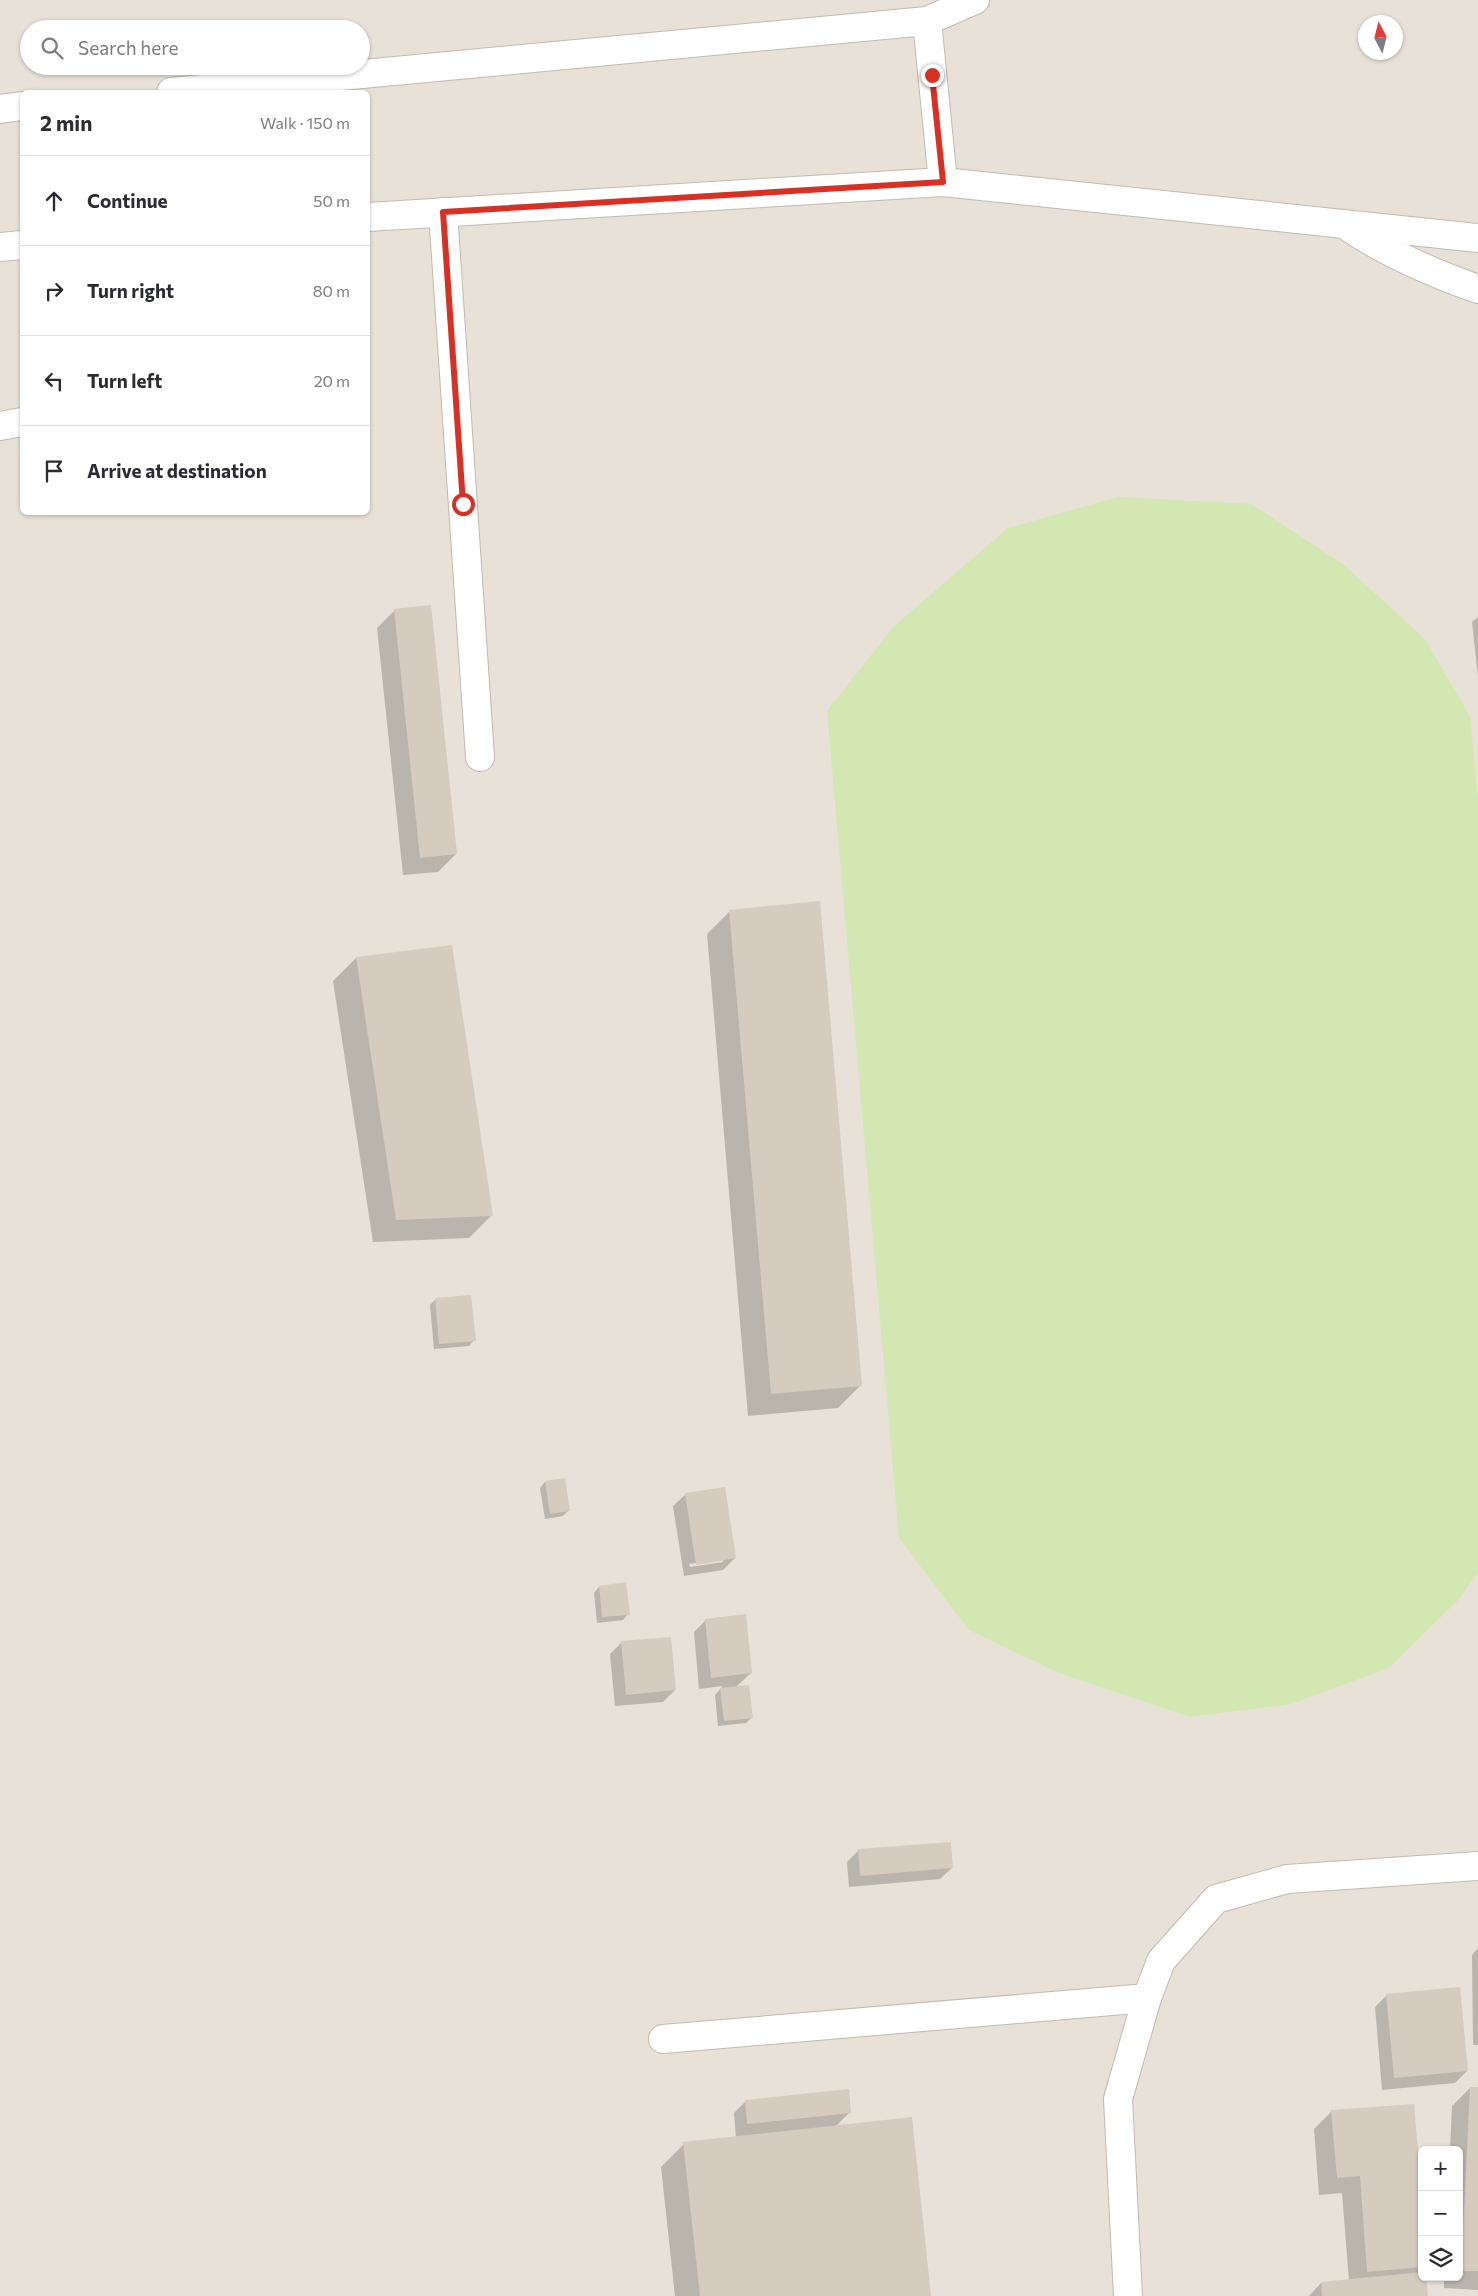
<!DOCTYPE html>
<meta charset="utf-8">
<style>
:root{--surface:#fff;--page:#f2f2f3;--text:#2b2b33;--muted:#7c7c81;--line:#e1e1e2}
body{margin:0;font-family:Commissioner,sans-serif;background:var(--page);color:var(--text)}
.controls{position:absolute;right:15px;bottom:15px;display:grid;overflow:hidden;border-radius:8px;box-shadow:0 1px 4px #0004}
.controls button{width:45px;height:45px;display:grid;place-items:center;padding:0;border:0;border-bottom:1px solid var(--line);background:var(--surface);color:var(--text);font:25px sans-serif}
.compass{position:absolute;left:1358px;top:15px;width:45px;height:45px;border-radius:50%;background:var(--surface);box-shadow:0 1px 4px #0004;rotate:353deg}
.stop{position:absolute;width:15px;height:15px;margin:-11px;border:4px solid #d93025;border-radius:50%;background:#fff}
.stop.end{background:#d93025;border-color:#fff;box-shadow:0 1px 5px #0008}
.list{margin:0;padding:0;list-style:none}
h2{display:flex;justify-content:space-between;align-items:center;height:65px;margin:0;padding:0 20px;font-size:21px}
h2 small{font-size:16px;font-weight:400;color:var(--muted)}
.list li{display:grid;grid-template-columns:32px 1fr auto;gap:15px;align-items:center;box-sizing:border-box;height:90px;padding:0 20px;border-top:1px solid var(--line)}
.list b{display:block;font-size:19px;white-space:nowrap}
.list em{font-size:16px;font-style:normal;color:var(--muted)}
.icon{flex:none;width:28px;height:28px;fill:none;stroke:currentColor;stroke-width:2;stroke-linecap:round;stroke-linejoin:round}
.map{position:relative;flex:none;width:1478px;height:2296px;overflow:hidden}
.search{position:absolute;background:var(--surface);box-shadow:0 1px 4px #0004;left:20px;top:20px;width:350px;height:55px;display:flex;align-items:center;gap:12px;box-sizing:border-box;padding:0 18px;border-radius:28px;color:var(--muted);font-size:19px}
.panel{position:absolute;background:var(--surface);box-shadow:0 1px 4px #0004;left:20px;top:90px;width:350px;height:425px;border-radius:8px}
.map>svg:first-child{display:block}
.residential{fill:#e8e1d7;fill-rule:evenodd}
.green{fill:#d2e7b2}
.shadow{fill:#0003;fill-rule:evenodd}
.building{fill:#d5cbbe}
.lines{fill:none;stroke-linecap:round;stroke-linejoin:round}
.minor-casing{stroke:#c2baae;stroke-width:30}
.minor{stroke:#fff;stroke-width:28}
.route{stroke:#d93025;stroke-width:6}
</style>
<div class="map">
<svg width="1478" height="2296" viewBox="0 0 1478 2296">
<rect width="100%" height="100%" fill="#f4f0e8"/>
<path class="residential" d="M0,0H1478V2296H0ZM1366,22H1396V52H1366ZM29,29H361V66H29ZM22,92H368V512H22ZM1422,2150H1459V2277H1422Z"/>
<polygon class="green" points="1118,497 1251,504 1343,564 1424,638 1470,716 1478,800 1478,1572 1458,1600 1389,1668 1291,1704 1190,1717 1059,1673 969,1630 899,1538 827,711 894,626 1008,528"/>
<g class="shadow">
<polygon points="395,610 456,854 438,872 403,875 377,628"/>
<polygon points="1478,617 1478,677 1472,622"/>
<polygon points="730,911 861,1385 838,1408 748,1416 707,934"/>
<polygon points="356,958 492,1215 469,1238 373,1242 333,981"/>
<polygon points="436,1299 474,1340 469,1346 434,1349 430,1305"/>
<polygon points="545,1482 569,1510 563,1516 545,1519 540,1488"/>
<path d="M685,1495L735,1558L723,1570L684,1576L673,1506ZM723,1559V1562L690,1567L689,1564Z"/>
<polygon points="599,1587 628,1614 623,1620 597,1623 594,1593"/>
<polygon points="706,1620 751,1673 736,1687 752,1717 746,1723 718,1726 715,1695 723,1686 699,1689 694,1632"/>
<polygon points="622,1642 675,1690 663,1702 615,1706 610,1654"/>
<polygon points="859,1850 952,1868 940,1879 849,1887 847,1862"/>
<polygon points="1478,1948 1478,2045 1473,2045 1472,1955"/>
<polygon points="1387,1995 1467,2071 1455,2083 1382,2090 1375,2007"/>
<polygon points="1470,2088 1478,2089 1478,2290 1444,2288 1444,2277 1459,2277 1459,2150 1450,2150 1452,2106"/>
<polygon points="746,2101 850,2112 835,2127 930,2296 675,2296 661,2167 684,2144 736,2138 734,2113"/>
<polygon points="1332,2111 1422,2213 1422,2270 1418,2273 1422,2277 1426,2296 1309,2296 1321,2283 1349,2281 1342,2193 1319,2195 1314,2129"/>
</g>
<g class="building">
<polygon points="431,605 457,854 420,858 394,609"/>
<polygon points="820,901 862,1386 771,1394 729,910"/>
<polygon points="452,945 493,1216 396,1220 356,957"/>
<polygon points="471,1295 476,1341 439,1344 435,1298"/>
<polygon points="565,1478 570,1511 550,1514 545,1481"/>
<polygon points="725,1487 736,1558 696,1565 685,1493"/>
<polygon points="626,1582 630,1615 602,1617 599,1586"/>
<polygon points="746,1614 752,1673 711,1678 705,1619"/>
<polygon points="671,1637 676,1690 626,1695 621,1641"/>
<polygon points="749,1685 753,1718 724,1721 720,1688"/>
<polygon points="951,1842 953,1868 860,1876 858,1849"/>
<polygon points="1460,1987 1468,2071 1394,2078 1386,1994"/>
<polygon points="1470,2087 1478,2087 1478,2271 1461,2271"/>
<polygon points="849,2089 851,2113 747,2124 745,2100"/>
<polygon points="1414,2104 1422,2197 1422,2267 1367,2272 1360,2176 1337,2178 1331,2110"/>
<polygon points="912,2117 931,2296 700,2296 683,2142"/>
<polygon points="1422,2272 1422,2277 1426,2277 1428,2296 1322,2296 1321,2282"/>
</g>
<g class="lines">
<defs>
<g id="minor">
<polyline points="927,21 943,182"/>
<polyline points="171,92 927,21 975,0"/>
<polyline points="0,109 22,106"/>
<polyline points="443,212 480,757"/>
<polyline points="368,217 943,182 1478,238"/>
<path d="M1351,229C1391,255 1432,273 1478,289"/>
<polyline points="0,247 22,245"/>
<polyline points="0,426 22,422"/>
<polyline points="663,2039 1147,1998"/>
<polyline points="1128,2296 1118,2099 1147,1998 1161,1961 1216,1899 1287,1879 1478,1866"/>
</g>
</defs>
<use href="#minor" class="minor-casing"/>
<use href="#minor" class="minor"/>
</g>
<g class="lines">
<polyline class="route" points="463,504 443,212 943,182 932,75"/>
</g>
</svg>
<div class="controls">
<button>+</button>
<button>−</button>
<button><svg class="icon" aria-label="layers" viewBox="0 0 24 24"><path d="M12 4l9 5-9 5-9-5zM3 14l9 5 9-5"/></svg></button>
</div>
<svg class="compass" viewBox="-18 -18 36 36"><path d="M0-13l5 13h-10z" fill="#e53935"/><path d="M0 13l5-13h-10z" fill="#7c7c81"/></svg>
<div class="stop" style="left:463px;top:504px"></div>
<div class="stop end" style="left:932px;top:75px"></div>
<div class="search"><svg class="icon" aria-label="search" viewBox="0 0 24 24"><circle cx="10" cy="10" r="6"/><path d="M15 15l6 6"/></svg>Search here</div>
<section class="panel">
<h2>2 min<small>Walk · 150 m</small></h2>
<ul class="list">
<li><svg class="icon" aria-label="ahead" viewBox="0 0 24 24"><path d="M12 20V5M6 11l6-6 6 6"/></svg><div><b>Continue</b></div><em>50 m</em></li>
<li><svg class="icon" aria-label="right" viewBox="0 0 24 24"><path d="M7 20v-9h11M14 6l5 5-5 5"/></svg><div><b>Turn right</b></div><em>80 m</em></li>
<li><svg class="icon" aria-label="left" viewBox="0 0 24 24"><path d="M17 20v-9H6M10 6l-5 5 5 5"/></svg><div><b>Turn left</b></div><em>20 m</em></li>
<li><svg class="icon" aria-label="arrive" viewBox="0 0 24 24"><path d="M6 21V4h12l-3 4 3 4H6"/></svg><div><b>Arrive at destination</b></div></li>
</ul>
</section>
</div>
